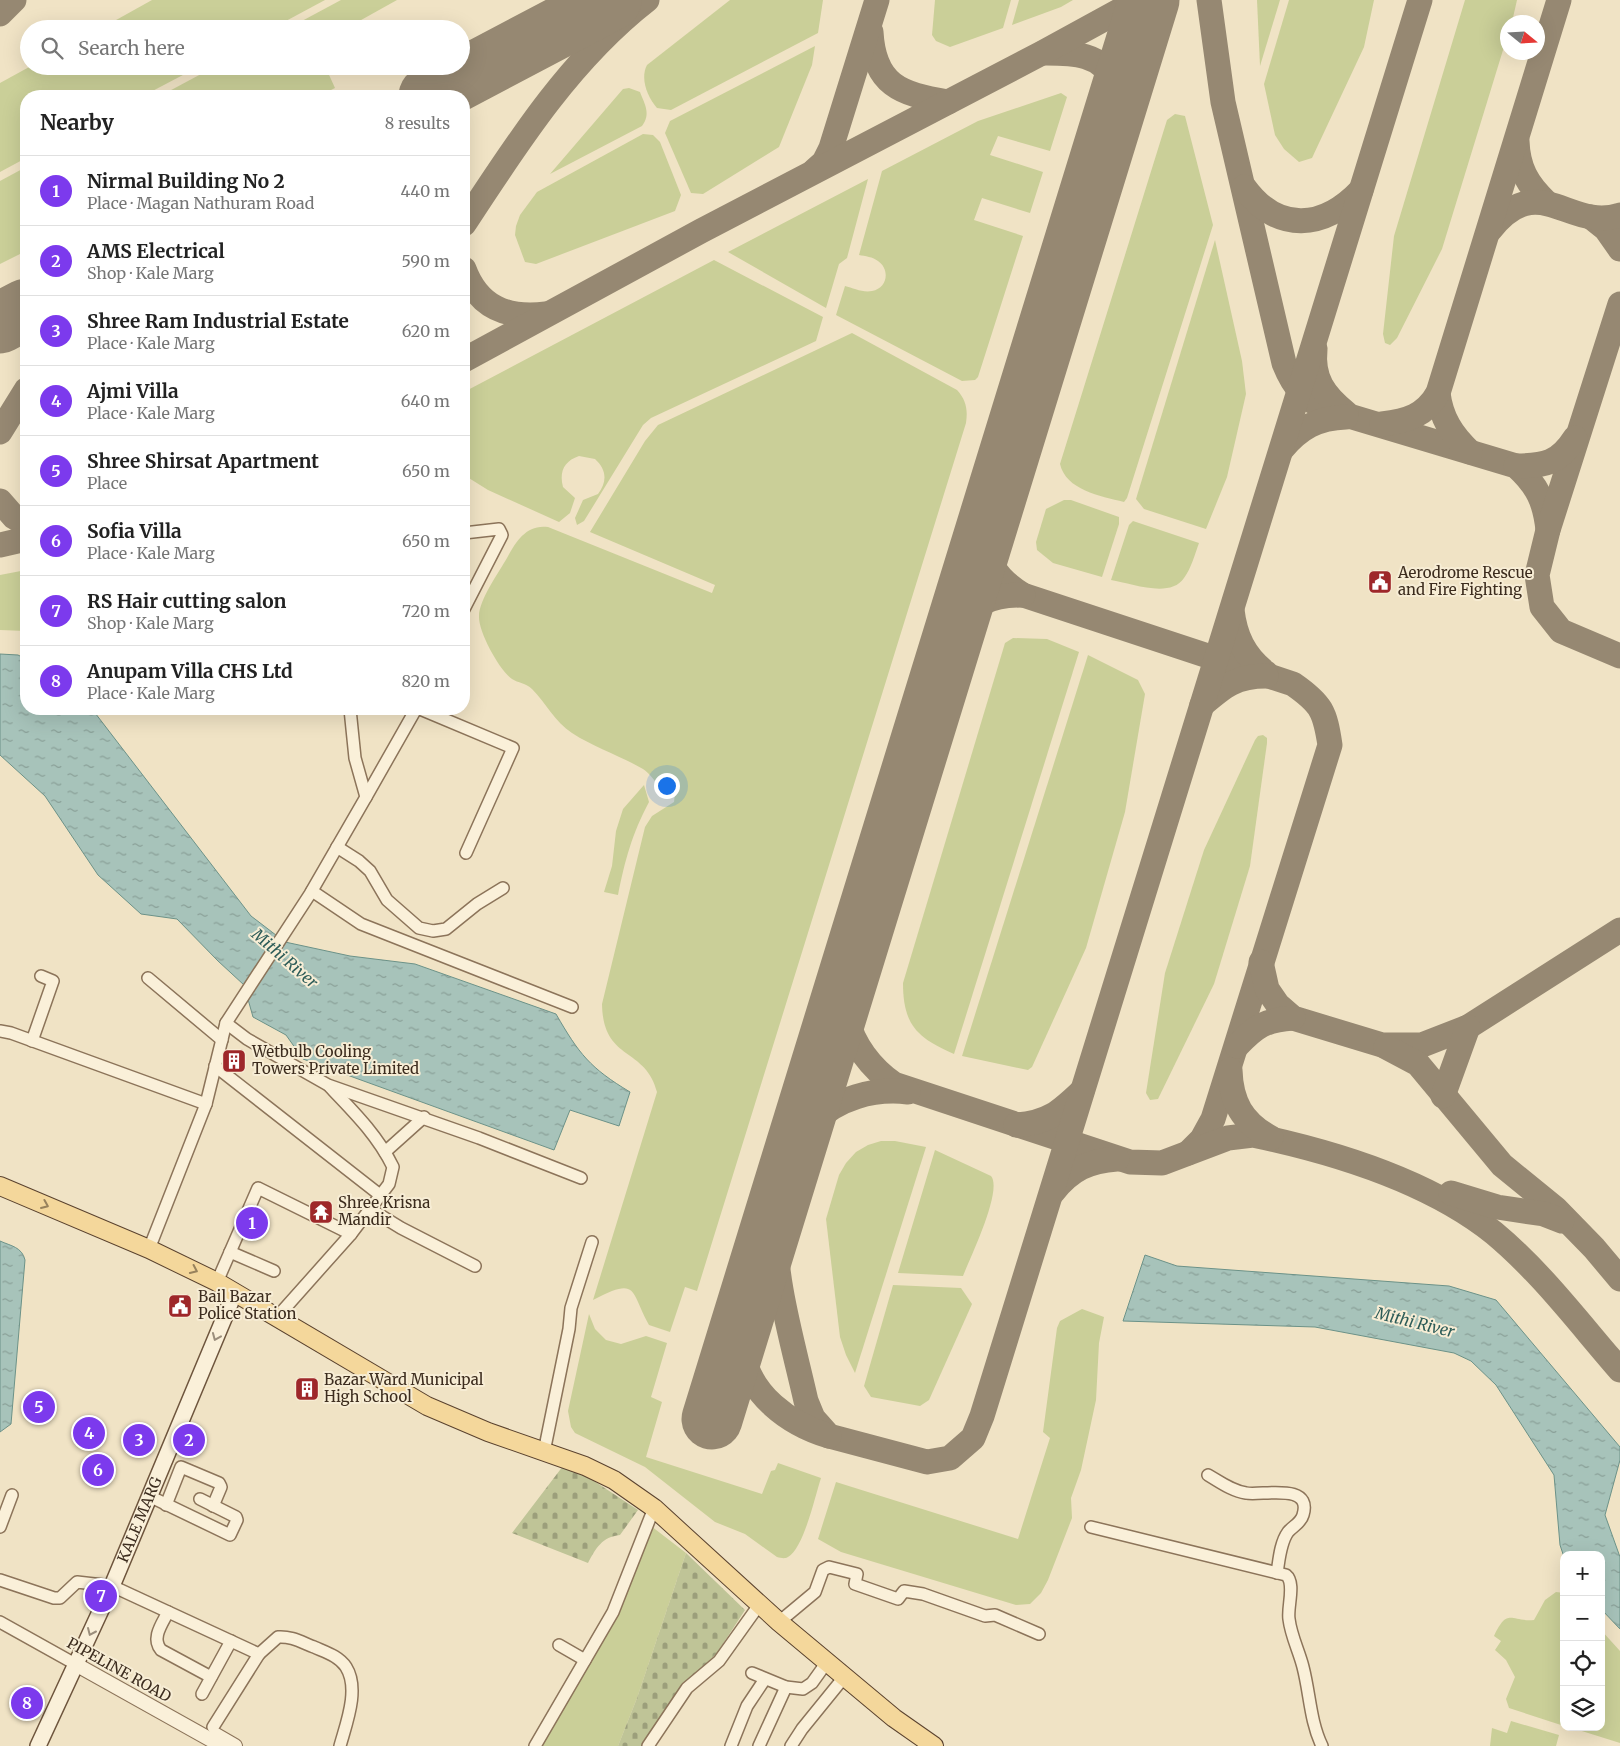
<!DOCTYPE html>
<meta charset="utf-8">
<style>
:root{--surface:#fff;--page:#f2f2f2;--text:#222;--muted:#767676;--line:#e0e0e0;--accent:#7c3aed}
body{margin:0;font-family:Merriweather,serif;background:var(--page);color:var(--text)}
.controls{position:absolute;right:15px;bottom:15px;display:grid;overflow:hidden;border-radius:10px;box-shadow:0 5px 20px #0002}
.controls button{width:45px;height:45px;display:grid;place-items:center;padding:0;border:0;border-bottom:1px solid var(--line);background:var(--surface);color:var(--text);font:25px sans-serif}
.compass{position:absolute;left:1500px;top:15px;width:45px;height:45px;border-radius:50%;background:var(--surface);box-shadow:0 5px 20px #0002;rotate:108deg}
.you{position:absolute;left:666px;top:785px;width:18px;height:18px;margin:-12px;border:4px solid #fff;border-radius:50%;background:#1a73e8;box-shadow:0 0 0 8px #1a73e833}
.badge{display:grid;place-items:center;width:32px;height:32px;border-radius:50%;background:var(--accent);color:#fff;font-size:16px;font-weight:700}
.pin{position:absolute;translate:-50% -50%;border:2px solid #fff;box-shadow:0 1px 5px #0006}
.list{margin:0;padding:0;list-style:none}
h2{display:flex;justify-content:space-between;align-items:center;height:65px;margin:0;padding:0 20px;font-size:21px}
h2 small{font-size:16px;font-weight:400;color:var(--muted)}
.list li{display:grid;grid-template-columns:32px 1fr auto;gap:15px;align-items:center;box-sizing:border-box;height:70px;padding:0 20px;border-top:1px solid var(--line)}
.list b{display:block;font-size:19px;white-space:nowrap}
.list p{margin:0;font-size:16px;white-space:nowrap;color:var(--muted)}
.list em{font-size:16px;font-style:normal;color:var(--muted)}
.icon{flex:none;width:28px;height:28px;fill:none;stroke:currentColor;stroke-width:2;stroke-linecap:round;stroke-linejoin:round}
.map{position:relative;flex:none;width:1620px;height:1746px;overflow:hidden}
.search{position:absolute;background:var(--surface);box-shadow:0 5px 20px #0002;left:20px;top:20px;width:450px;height:55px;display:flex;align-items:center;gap:12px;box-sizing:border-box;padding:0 18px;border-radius:28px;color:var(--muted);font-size:19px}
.panel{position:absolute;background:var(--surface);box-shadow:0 5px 20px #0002;left:20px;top:90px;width:450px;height:625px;border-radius:20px}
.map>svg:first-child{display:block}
.grass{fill:#cacf98}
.cemetery{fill:url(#cemetery-stones)}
.water{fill:url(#water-ripples);stroke:#6c9288}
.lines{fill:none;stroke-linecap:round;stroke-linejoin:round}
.taxiway{stroke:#968872;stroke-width:25}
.runway{stroke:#968872;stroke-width:61}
.minor-casing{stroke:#8c745a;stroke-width:14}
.tertiary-casing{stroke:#8c745a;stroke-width:16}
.secondary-casing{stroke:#6e553d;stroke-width:18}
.primary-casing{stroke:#5a422e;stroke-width:20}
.minor{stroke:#faf0d9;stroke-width:11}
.tertiary{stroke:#faf0d9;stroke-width:14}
.secondary{stroke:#faf0d9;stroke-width:15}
.primary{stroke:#f4d79b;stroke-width:18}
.oneway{stroke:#98825c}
.oneway2{stroke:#9b8e7c}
.labels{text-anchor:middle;stroke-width:4;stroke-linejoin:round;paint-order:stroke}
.poi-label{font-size:15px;fill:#3c2c1e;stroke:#f7edd5;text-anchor:start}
.street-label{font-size:15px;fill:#3c2c1e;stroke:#f7edd5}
.water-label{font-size:16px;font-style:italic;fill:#2d5c58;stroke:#f7edd5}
</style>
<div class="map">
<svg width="1620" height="1746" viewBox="0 0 1620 1746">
<defs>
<pattern id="cemetery-stones" width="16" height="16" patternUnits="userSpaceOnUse" patternTransform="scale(1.25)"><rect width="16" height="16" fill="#bfc497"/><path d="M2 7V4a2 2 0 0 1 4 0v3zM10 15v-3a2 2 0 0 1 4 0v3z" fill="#9c9f7b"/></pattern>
<pattern id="water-ripples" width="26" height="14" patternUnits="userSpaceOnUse" patternTransform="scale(1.25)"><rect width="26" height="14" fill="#a7c3ba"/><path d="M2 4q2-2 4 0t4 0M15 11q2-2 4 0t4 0" fill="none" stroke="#899f97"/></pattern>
</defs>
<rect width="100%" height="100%" fill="#f0e3c5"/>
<g class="grass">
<polygon points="152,0 325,0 271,29 100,29"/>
<polygon points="341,0 397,0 345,29 287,29"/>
<path d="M730,0H823L818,33L671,110L657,108C647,97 640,78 647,65Z"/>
<polygon points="935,0 1011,0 1003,28 950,47 936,41 932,35"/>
<polygon points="1019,0 1073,0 1061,7 1012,25"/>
<polygon points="1257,0 1280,0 1260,66"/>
<polygon points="1289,0 1374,0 1364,47 1312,158 1299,162 1284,149 1275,135 1264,84"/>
<polygon points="1465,0 1517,0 1512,22 1508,22 1507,37 1442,249 1397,338 1390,345 1385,343 1383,334 1394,236"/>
<polygon points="815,46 812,65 779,147 703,194 691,193 665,133 670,121"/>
<polygon points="31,66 200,66 143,96 26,96 26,158 0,172 0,83"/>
<polygon points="216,66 325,66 335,88 319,96 160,96"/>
<path d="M629,88L640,92C645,105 651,114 642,126L550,174L623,89Z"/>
<path d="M1061,93L1067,97L1050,151L998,136L990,155L1043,172L1030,213L982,198L974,220L1023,236L978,377L975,380L962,381L836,315L845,286C853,288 863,293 872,291C888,288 890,269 878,261C873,257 865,256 859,255L882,171L978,121Z"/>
<path d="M1175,114L1185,116L1213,225L1127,498L1124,502C1100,496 1066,490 1060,464L1167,120Z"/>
<polygon points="643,134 653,135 660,142 681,195 675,211 536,264 525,262 515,235 516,226 520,215 537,192"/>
<polygon points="26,167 26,251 0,264 0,181"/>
<polygon points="868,179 847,258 839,264 826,308 728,252"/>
<polygon points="1215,240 1242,361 1246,394 1227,477 1206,529 1144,509 1136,499"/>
<path d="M714,260L823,317L816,341L651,418L643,425L584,521L577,525L575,518L583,500L598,494C608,481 606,469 595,459L579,456C564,461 559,472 563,487L575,498L570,513L559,522L488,490L464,475V392Z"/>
<path d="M852,333L957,390C966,400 968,409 966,423L697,1291L685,1287L670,1332L649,1325C630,1291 639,1276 593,1300L657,1092C645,1046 603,1062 602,1004L645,827L652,816L674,802L675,793C660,794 655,777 643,769C621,756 595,748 572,733C555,722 546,703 532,689C526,683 518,683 512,679C499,670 478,631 479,616C479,600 499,572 507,558C516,541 527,524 548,527L712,593L715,585L590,532L645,441L658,425Z"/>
<polygon points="1064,500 1071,500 1119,517 1119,524 1102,577 1053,563 1037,550 1036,542 1046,509"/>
<path d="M1133,521L1199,543C1195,554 1191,569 1184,578C1170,599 1131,583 1111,580L1129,525Z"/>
<polygon points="26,570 26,631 0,630 0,575"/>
<path d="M1013,638L1047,639L1079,652L954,1054C918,1038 903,1026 903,983L1005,643Z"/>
<polygon points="1088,655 1138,680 1145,694 1125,812 1086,948 1032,1067 1028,1070 962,1056"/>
<polygon points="1263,735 1267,738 1267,743 1250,866 1214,984 1158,1099 1150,1100 1146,1093 1165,973 1204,850 1255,740 1258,736"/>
<path d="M644,785L649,802C632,834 625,860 618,895L604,892L612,866L616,831L623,809Z"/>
<polygon points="881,1141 895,1141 926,1147 855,1373 846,1355 840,1337 826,1219 839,1175 846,1163 856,1152 868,1145"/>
<path d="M935,1150L991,1176C1003,1190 970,1258 963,1276L898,1273Z"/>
<polygon points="893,1285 961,1288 972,1304 929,1400 920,1406 871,1397 864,1386"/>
<polygon points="1082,1309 1104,1317 1099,1343 1096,1400 1081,1470 1071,1498 1072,1518 1048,1580 1041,1593 1030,1604 1016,1605 841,1552 818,1539 836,1482 1018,1539 1050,1438 1043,1432 1057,1328 1060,1321"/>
<path d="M589,1314L595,1329L606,1340L621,1344L646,1336L667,1343L651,1397L662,1402L646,1457L762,1494L771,1471L775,1470L778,1463L821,1478C815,1496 804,1548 788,1557C785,1559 781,1558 777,1557L745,1534L715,1522L645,1467L575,1433L571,1427L568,1411Z"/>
<polygon points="651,1526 686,1553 637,1698 618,1746 542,1746 620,1611"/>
<path d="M1556,1592L1564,1593V1726L1509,1708L1506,1699L1515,1677L1506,1660L1495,1650L1501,1641L1494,1636C1508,1607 1510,1622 1534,1620L1545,1600Z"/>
<polygon points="1601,1630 1620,1651 1620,1743 1569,1727 1601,1727"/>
<polygon points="1511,1721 1559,1735 1556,1746 1490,1746 1492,1728 1507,1733"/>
</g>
<g class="cemetery">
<path d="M563,1466L588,1477L638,1510L620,1535C602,1537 596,1548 588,1563L512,1533Z"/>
<polygon points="686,1553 745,1610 717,1653 681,1690 644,1746 618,1746 637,1698"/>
</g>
<g class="water">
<path d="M0,654L18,655L26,659V709H92L251,916L285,942L350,956L415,964L556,1014C579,1054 590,1068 630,1092L619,1126L570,1110L554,1150L303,1059L286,1035L253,1017L244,985L218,961L177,919L141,914L98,875L45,796L0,755Z"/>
<path d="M0,1241C11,1246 22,1247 25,1260L11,1424L0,1432Z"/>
<polygon points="1145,1255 1177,1266 1449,1286 1496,1300 1620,1447 1620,1460 1605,1515 1620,1557 1620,1629 1601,1609 1601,1555 1564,1555 1564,1557 1560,1545 1554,1475 1496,1385 1471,1361 1454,1353 1315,1327 1123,1321"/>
</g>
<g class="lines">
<g class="taxiway">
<path d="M1209,0L1223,102L1284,363C1294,388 1305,400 1329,410L1516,466C1538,486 1545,502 1548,530"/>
<polyline points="0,14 14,0"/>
<path d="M871,32C874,85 900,94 948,102"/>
<path d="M1043,53C1070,53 1103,52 1114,83C1116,90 1116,100 1117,107"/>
<path d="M1517,141C1518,168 1527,184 1546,202"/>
<polyline points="815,170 824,162 831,148 877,0"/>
<path d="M1244,187C1278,234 1324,229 1361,190"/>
<polyline points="1591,217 1606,229 1620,249"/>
<path d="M464,224C517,143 570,60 647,0"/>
<path d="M1490,230C1539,168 1569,232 1620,215"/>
<path d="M464,269C478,307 507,319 546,314"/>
<polyline points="1620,304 1548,530 1537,575 1542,607 1561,631 1620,656"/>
<path d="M1315,349C1312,379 1324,395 1346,413"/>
<polyline points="464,360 701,231 1042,53 1139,0"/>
<path d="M1438,393C1441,418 1452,435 1470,452"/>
<path d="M1382,424C1407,421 1425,416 1438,393L1559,0"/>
<polyline points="0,432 26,390"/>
<path d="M1282,449C1300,428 1317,418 1346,417"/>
<path d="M1516,466C1545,466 1559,463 1575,438"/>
<polyline points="0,501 14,517 26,524"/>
<path d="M986,530C987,563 994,577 1023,595L1293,684C1322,704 1325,712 1330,745L1213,1119L1202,1139L1188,1153"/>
<polyline points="0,545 26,539"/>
<path d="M1232,610C1235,636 1244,656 1266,673"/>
<path d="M955,630C977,603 987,595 1023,595"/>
<path d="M1202,705C1224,686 1236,676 1266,676"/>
<polyline points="1261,962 1267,989 1278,1005 1293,1018 1382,1045 1422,1045 1468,1027 1620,930"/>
<path d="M848,977C848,990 845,1005 847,1017C852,1044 872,1069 894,1084L1130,1162L1162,1163L1228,1138L1253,1135C1334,1152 1429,1181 1494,1233C1542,1273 1579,1323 1620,1370"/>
<path d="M1237,1046C1256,1026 1265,1020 1293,1018"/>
<polyline points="1386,1047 1418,1064 1502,1165 1556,1209 1594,1248 1620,1279"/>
<path d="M1230,1070C1231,1102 1242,1122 1271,1138"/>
<polyline points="1443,1096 1468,1027"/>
<path d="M1016,1125C1048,1123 1060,1112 1082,1091"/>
<path d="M794,1151C800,1142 805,1132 812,1124C836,1098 874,1088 908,1092"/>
<path d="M1053,1192C1071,1169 1089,1161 1117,1159"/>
<polyline points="1451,1193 1497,1207 1544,1214 1562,1221"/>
<path d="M775,1215C773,1278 792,1339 806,1401L813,1418L829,1436L927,1462L950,1458L973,1438L982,1416L1420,0"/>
<path d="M741,1323C741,1332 740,1342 742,1350C749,1395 789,1424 829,1436"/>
</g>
<g class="runway">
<polyline points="429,96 611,0"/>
<polyline points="0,323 26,309"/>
<polyline points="712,1419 1149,0"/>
</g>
<defs>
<g id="minor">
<polyline points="464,533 499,529 502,535 464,609"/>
<polyline points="420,709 513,748 466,853"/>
<polyline points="366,797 416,709"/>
<polyline points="337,847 359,861 370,871 387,900 419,928 433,931 446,929 477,904 503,888"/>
<polyline points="312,891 361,924 572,1007"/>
<polyline points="148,978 222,1040"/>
<polyline points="226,1023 247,1039 328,1085 479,1138 581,1178"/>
<polyline points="0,1031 11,1033 206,1104"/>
<polyline points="32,1041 53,981 41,976"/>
<polyline points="215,1066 380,1195"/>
<polyline points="385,1152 424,1117"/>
<polyline points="370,1209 401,1228 475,1266"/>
<polyline points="149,1249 206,1104 226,1023 310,894 366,797 355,758 350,709"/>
<polyline points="230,1252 274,1271"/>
<polyline points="217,1282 258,1188 351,1234"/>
<path d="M278,1316L351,1234L389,1184L393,1167C378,1136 354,1112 330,1087"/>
<polyline points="544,1452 569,1329 571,1308 592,1242"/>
<path d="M1208,1475C1220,1482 1232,1491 1246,1493C1261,1496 1313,1482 1303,1515C1301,1523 1293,1526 1288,1532C1280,1543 1279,1561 1277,1573"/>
<polyline points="149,1496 230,1535 237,1520 236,1517 200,1499"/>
<polyline points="166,1505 181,1467 219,1483 221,1487 213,1506"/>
<polyline points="0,1527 12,1495"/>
<path d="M1091,1527L1286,1575C1296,1583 1287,1607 1289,1619C1291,1636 1299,1651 1303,1667C1310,1694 1310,1721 1322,1746"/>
<path d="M0,1580L54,1598H60L77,1582L112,1586L259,1654L278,1637C291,1636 301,1642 314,1647C325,1652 339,1656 346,1667C360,1689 346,1724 340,1746"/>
<path d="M168,1612C162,1624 151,1638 161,1650L211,1677"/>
<polyline points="0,1622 77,1665"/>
<polyline points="779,1622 815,1592 823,1570 829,1567 857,1574 855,1584 898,1599 904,1591 923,1594 985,1616 995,1615 1039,1634"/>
<polyline points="559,1645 585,1660"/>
<polyline points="752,1673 786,1687 803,1689 812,1683 827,1662"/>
<polyline points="202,1694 231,1641"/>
<polyline points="213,1727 259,1654"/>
<polyline points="535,1746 613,1612 654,1508"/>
<polyline points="648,1746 687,1688 719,1661 759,1605"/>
<polyline points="731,1746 747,1706 765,1679"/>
<polyline points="759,1746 786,1687"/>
<polyline points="791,1746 802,1729 845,1676"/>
</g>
<g id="tertiary">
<polyline points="77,1665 222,1746"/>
<polyline points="216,1735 235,1746"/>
</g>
<g id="secondary">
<path id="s1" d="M38,1746L112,1586L235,1292"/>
</g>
<polyline id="primary" points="0,1186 149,1249 217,1282 427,1406 488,1432 585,1466 614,1480 654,1508 779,1622 894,1718 934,1746"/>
</defs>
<use href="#minor" class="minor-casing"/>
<use href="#tertiary" class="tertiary-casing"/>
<use href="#secondary" class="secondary-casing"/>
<use href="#primary" class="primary-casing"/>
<use href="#minor" class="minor"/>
<use href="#tertiary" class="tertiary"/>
<use href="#secondary" class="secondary"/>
<use href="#primary" class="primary"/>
</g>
<defs><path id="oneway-chevron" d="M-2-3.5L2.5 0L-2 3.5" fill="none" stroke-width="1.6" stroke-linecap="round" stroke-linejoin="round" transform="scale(1.25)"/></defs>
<g class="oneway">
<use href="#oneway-chevron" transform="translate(45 1205) rotate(23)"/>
<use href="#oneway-chevron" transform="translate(194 1270) rotate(25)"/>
</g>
<g class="oneway2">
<use href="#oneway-chevron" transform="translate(216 1337) rotate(113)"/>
<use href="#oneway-chevron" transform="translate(91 1632) rotate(114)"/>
</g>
<defs>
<symbol id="civic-square" viewBox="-11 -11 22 22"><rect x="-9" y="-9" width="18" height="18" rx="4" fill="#9e272a" stroke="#f7edd5"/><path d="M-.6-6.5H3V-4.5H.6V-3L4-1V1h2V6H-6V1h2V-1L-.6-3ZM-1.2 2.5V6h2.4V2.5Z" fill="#fff"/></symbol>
<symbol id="building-square" viewBox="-11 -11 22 22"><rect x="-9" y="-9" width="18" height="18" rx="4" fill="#9e272a" stroke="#f7edd5"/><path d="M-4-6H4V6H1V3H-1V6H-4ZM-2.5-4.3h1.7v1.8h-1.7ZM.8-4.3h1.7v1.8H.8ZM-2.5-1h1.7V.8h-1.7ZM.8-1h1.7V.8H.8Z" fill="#fff"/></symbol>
<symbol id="temple-square" viewBox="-11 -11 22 22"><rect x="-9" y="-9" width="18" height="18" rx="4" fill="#9e272a" stroke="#f7edd5"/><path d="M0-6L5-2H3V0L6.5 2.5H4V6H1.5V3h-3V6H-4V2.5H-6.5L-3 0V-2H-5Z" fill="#fff"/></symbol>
</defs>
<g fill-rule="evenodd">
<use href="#civic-square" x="1366" y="568" width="28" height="28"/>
<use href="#building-square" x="220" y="1047" width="28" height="28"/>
<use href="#temple-square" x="307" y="1198" width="28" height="28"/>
<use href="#civic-square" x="166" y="1292" width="28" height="28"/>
<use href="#building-square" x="293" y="1375" width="28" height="28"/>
</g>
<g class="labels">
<g class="poi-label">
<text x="1398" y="578">Aerodrome Rescue<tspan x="1398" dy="17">and Fire Fighting</tspan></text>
<text x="252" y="1057">Wetbulb Cooling<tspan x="252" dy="17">Towers Private Limited</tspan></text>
<text x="338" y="1208">Shree Krisna<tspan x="338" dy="17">Mandir</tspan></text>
<text x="198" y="1302">Bail Bazar<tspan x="198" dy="17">Police Station</tspan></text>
<text x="324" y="1385">Bazar Ward Municipal<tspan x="324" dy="17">High School</tspan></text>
</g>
<g class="street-label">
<text dy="5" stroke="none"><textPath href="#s1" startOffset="248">KALE MARG</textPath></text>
<text transform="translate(119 1670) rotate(29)" y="5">PIPELINE ROAD</text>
</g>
<g class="water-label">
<text transform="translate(285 958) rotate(41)" y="6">Mithi River</text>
<text transform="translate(1415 1322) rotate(14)" y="6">Mithi River</text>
</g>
</g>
</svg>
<div class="controls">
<button>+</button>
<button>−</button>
<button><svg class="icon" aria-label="locate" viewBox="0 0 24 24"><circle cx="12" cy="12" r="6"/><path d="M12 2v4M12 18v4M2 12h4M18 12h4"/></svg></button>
<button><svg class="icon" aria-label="layers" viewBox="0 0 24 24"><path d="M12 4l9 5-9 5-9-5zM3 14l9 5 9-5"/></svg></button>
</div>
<svg class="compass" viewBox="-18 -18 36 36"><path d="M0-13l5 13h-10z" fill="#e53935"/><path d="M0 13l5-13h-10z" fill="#767676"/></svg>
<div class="you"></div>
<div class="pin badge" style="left:252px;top:1223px">1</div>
<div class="pin badge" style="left:189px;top:1440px">2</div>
<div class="pin badge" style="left:139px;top:1440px">3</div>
<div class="pin badge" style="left:89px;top:1433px">4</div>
<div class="pin badge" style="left:39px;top:1407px">5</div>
<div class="pin badge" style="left:98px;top:1470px">6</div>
<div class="pin badge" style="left:101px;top:1596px">7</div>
<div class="pin badge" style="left:27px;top:1703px">8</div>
<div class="search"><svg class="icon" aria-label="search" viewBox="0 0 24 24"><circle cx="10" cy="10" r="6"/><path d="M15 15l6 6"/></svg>Search here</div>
<section class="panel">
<h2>Nearby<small>8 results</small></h2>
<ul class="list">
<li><span class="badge">1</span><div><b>Nirmal Building No 2</b><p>Place · Magan Nathuram Road</p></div><em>440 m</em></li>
<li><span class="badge">2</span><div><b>AMS Electrical</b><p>Shop · Kale Marg</p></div><em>590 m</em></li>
<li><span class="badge">3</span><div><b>Shree Ram Industrial Estate</b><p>Place · Kale Marg</p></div><em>620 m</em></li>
<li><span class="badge">4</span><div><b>Ajmi Villa</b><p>Place · Kale Marg</p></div><em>640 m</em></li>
<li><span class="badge">5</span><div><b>Shree Shirsat Apartment</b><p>Place</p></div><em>650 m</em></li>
<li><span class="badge">6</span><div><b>Sofia Villa</b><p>Place · Kale Marg</p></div><em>650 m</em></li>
<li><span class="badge">7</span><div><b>RS Hair cutting salon</b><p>Shop · Kale Marg</p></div><em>720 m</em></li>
<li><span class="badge">8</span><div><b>Anupam Villa CHS Ltd</b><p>Place · Kale Marg</p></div><em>820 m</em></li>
</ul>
</section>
</div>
